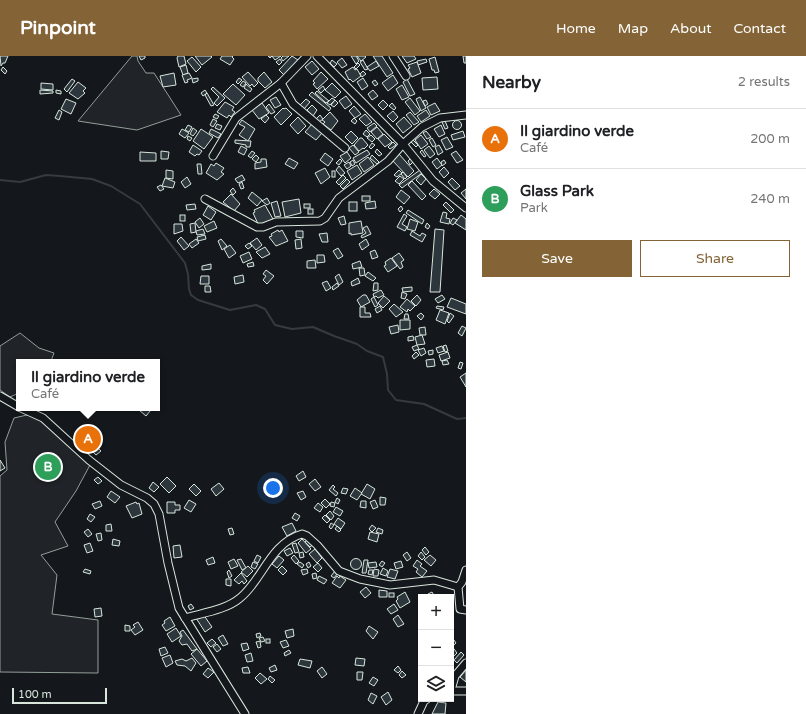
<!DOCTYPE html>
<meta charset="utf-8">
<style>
:root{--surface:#fff;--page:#f2f2f2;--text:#202124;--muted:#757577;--line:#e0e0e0;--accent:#846436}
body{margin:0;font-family:"Varela Round",sans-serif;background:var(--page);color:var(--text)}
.controls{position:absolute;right:12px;bottom:12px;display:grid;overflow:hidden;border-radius:0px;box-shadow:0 1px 3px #0004}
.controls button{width:36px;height:36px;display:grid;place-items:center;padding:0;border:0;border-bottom:1px solid var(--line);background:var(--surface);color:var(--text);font:20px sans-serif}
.scale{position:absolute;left:12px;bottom:10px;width:95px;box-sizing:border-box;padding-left:4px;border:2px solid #d8e6dc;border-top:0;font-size:11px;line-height:14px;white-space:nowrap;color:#d8e6dc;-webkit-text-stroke:3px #14181c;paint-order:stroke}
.you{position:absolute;left:273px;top:432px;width:14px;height:14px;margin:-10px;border:3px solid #fff;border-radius:50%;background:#1a73e8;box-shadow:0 0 0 6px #1a73e833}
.badge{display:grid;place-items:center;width:26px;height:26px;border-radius:50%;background:var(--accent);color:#fff;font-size:13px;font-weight:700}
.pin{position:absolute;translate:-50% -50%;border:2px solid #fff;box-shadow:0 1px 4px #0006}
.popup{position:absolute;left:16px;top:303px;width:144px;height:52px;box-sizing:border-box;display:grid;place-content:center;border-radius:0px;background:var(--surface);filter:drop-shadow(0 1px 3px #0005);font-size:13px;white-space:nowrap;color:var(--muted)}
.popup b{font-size:15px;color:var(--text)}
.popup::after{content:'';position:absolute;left:50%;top:100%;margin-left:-8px;border:8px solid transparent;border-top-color:var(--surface)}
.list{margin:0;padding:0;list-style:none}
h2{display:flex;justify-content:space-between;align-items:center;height:52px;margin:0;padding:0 16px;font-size:17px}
h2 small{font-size:13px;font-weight:400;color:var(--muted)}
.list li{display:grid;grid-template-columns:26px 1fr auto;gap:12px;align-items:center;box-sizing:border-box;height:60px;padding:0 16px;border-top:1px solid var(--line)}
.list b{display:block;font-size:15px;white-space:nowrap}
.list p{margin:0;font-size:13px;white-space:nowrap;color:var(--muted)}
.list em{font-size:13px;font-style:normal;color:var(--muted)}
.actions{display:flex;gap:8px;padding:12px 16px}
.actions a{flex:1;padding:9px 0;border:1px solid var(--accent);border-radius:0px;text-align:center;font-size:14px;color:var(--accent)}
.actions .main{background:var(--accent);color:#fff}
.icon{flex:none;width:22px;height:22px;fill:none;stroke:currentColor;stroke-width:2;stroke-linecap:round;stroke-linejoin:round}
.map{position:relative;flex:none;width:466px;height:658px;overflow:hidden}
header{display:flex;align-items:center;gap:24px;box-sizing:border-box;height:56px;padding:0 20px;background:var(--accent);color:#fff}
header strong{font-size:19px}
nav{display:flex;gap:22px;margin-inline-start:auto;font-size:14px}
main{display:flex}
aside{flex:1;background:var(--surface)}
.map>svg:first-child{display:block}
.green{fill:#202428;stroke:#939e99}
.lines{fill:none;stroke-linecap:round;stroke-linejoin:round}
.stream{stroke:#363b3e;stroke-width:2}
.building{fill:#2c363c;stroke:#d8e6dc}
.minor-casing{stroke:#d8e6dc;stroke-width:9}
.minor{stroke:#14181c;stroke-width:7}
</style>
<header>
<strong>Pinpoint</strong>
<nav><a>Home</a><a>Map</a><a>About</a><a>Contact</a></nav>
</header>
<main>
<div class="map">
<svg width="466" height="658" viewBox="0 0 466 658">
<rect width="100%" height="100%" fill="#14181c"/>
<g class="green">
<polygon points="132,0 137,0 138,5 146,17 154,17 181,59 137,74 78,65"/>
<polygon points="20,277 39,292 54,297 51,305 19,306 19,337 10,341 0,334 0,290"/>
<polygon points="27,359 39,361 90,409 76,435 55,466 68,490 41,499 57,519 52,558 98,564 98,617 0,616 0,420 7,414 5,386 14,362"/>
</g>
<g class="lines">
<polyline class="stream" points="0,124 20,126 46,119 60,120 92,123 111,130 140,148 185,207 188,218 189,233 191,239 198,244 230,254 256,249 265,253 275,269 292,273 313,271 334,280 357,288 367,295 383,301 387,318 388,334 396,344 424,348 457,363 466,362"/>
</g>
<g class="building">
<polygon points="0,0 8,0 5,7 3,7 1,10"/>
<polygon points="139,0 145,0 145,2 141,4"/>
<polygon points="178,0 184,0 186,8 179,11 177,2"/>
<polygon points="195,0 211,0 212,1 202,9"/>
<polygon points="222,0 233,0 232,1 234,3 230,9 220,3"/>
<polygon points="268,0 281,0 275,4 272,0 270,2"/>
<polygon points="283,0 289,0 283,5 281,2"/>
<polygon points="292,0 298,4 284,19 279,14"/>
<polygon points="351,0 356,0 359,5 356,8"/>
<polygon points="357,0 365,0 366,1 361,5"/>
<polygon points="373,0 382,0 393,17 387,21"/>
<polygon points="402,0 414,0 416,3 407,7"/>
<polygon points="463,0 466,0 466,7 464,7"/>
<polygon points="192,1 201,11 196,16 187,5"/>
<polygon points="435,1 439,16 435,17 434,14 432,14 429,3"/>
<polygon points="342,2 347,9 342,12 337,6"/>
<polygon points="280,3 282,6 279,9 276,6"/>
<polygon points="426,3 427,6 418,9 417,5"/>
<polygon points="332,4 337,8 334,11 330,7"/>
<polygon points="363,4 368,13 365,14 360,6"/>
<polygon points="312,5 319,13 312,19 305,11"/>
<polygon points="376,5 379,10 370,15 367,11"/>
<polygon points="417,6 421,17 412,21 408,13 410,12 408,9"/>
<polygon points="358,7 360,9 356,13 354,11"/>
<polygon points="186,9 188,17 183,19 180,11"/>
<polygon points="3,11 7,15 5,18 1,14"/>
<polygon points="353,11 355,14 357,13 361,20 353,26 350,23 349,24 345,16"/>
<polygon points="363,15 366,18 362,21 360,18"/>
<polygon points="248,16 258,27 254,31 252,28 250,30 242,21"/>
<polygon points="264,16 272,26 265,32 258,25 258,22"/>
<polygon points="321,16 328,23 317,33 313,28 315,27 313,25"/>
<polygon points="174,17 176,29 163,31 160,20"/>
<polygon points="189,17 192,22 187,24 188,26 185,27 182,19"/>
<polygon points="393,19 398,27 388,35 382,27"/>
<polygon points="437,21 438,33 423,34 422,22"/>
<polygon points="198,22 198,25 193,27 192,23"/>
<polygon points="239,22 242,24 238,28 236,26"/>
<polygon points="363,22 368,30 362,34 357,26"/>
<polygon points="72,23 75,25 67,36 64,33"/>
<polygon points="407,23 415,38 410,40 403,26"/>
<polygon points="375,24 378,28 375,30 372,26"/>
<polygon points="243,25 246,27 243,31 240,29"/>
<polygon points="78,26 86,32 83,35 85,37 78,43 69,37"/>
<polygon points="41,27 53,28 53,34 41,33"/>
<polygon points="332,27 341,36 335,42 325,34"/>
<polygon points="233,28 245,39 236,49 223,38"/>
<polygon points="246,28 252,33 250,36 244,32"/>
<polygon points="402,29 409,41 402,44 396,33"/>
<polygon points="323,30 325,33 321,37 318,34"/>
<polygon points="213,31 225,42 217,50 214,47 219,41 211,33"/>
<polygon points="40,34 53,35 53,37 40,38"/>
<polygon points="56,34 61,35 61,38 56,37"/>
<polygon points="205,34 207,37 203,40 201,37"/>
<polygon points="373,34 378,40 372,44 368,38"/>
<polygon points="317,35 329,45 326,47 315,37"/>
<polygon points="312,36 331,52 329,55 309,39"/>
<polygon points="207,37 214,49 211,50 205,39"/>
<polygon points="346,40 352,48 345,53 339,45"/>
<polygon points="276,41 281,49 275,52 270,44"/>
<polygon points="420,41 426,52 421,55 416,43"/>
<polygon points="332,42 335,44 330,49 327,47"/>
<polygon points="410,42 420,55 415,59 405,46"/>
<polygon points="66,43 76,47 71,58 61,53"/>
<polygon points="306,43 310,46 304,53 300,49"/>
<polygon points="335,44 338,47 334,51 331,49"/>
<polygon points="383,44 388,49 383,54 378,49"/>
<polygon points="426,44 428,48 425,50 423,45"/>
<polygon points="225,46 234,51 232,54 235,56 231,61 229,59 227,62 217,56"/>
<polygon points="262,47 269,57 259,63 252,54"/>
<polygon points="392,47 396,52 394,54 389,50"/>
<polygon points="435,47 440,55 431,59 427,51"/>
<polygon points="269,48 275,56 271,58 266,51"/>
<polygon points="312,49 317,54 313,60 307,54"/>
<polygon points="354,50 361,58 355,62 349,55"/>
<polygon points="283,52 284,53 286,52 292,58 281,69 274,61"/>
<polygon points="59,54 62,56 59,64 55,62"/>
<polygon points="426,54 430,60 421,66 417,60"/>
<polygon points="393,55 398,61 393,66 387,60"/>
<polygon points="330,56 338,65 331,74 323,68 325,66 322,64"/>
<polygon points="410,56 419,66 414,69 406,59"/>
<polygon points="215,58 219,60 217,63 213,61"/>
<polygon points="365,58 372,66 366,70 359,63"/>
<polygon points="266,59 269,62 265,67 261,63"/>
<polygon points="320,59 323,63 319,66 316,63"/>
<polygon points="298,61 306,70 298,78 290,69"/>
<polygon points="404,61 412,70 403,77 396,68"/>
<polygon points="354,62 357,65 355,68 351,65"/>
<polygon points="213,63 217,65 213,71 210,69"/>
<polygon points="242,64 255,73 248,85 239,79 245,71 239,68"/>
<circle cx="457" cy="69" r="4.5"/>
<polygon points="445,65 448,72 445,73 442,66"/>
<polygon points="374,67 377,70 370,76 367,72"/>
<polygon points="217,68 222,70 220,74 215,72"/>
<polygon points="312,68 322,77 316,84 305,76"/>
<polygon points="188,69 192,71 189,76 185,74"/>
<polygon points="441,69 445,78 439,81 434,73"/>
<polygon points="377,71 383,78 377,83 371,76"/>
<polygon points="193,72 197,75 193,80 190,78"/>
<polygon points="182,73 189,77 185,82 179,78"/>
<polygon points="201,73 213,81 204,93 193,85"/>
<polygon points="211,73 221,78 218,82 209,77"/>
<polygon points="366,74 370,78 367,81 363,78"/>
<polygon points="351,75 358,82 352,88 345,81"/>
<polygon points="426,75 431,81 427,83 423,77"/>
<polygon points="463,75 465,81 453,84 451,79"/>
<polygon points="384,78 392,86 385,91 378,83"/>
<polygon points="371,79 375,83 372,86 367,82"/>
<polygon points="421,79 428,88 421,93 415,84"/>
<polygon points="188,80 192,82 190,85 187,83"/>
<polygon points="447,81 453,91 446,94 441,84"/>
<polygon points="360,82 362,82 368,89 364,93 363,92 359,95 354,89"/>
<polygon points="432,82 436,89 433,91 429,84"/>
<polygon points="235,84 251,85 250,91 246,91 246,89 235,87"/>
<polygon points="413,84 418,89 416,91 411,86"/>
<polygon points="393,86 396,89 390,93 388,91"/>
<polygon points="372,87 375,89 371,93 369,91"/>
<polygon points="193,89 202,95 199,99 197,98 195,100 189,96"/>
<polygon points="353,89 359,96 355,99 349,92"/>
<polygon points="439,89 443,96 438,99 435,91"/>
<polygon points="241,90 247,93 244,99 238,96"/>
<polygon points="429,90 435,98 430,102 424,94"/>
<polygon points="377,93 382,98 379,100 375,96"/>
<polygon points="367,94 370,98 356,107 353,102"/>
<polygon points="422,94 426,100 424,101 420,96"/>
<polygon points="161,95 169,96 168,103 161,103"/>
<polygon points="252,95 255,97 251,102 248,100"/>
<polygon points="456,95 463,104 457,107 451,98"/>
<polygon points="140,96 156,97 156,105 140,105"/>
<polygon points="347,96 351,102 345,107 340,100"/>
<polygon points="325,97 333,103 328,110 320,104"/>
<polygon points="399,98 414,115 408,121 392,104"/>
<polygon points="256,99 259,102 256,106 252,103"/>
<polygon points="372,99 379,106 377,108 370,102"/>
<polygon points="368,101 374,109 364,116 359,108"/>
<polygon points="289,102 298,107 294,113 285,108"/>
<polygon points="437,102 442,109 437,113 432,106"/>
<polygon points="261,103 266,103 267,111 255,113 255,107 261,106"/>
<polygon points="340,103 342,105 339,109 336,107"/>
<polygon points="410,103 413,106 410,109 408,105"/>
<polygon points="353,104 355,108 352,110 350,106"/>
<polygon points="444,104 446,107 442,110 441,106"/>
<polygon points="349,106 351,110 347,113 344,109"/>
<polygon points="216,107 224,112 221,116 224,118 217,124 206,117 211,108 214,110"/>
<polygon points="197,108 201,108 202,118 198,118"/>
<polygon points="357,109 362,117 352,124 347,115"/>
<polygon points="339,110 345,117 341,120 336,114"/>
<polygon points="444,111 449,117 444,122 439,116"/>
<polygon points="325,112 330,121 321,128 315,117"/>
<polygon points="166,114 173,115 173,123 166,122"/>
<polygon points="399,114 402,117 397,121 394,119"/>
<polygon points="420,114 422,117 402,132 399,129"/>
<rect x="332" y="115" width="3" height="6"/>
<polygon points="403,116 407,121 405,123 401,118"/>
<polygon points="421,118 426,123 421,129 416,124"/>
<polygon points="242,119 245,124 238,127 235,123"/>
<polygon points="343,119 346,122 339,129 336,126"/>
<polygon points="400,120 404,123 399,128 395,125"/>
<polygon points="187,121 191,128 185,132 181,126"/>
<polygon points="165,122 175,126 173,132 162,130"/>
<polygon points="452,122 460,130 455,134 448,126"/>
<polygon points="347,123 350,126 343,133 340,130"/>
<polygon points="412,125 426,140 422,144 408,129"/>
<polygon points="242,126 244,132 241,133 239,128"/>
<polygon points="161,129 164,133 160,135 157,131"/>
<polygon points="233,132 236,136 233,139 230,135"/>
<polygon points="434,133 440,138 435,143 429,138"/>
<polygon points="466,133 466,143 461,137"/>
<polygon points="401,134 410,141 404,148 396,141"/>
<polygon points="252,136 262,144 257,150 248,142"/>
<polygon points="231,138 240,148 234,155 223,146"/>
<rect x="362" y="140" width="8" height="5"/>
<polygon points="267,142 270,147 267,149 262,145"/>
<polygon points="299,143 301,157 285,161 282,146"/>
<polygon points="277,145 281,160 275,161 271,147"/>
<polygon points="375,145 376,152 366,153 365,147"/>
<rect x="349" y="146" width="8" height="9"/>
<polygon points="446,146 454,154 451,157 443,149"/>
<polygon points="195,148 196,153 187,154 186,149"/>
<rect x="304" y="148" width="6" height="4"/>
<polygon points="265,149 273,163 259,170 253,157 255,156 254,154"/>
<polygon points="208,150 216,156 211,164 203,159"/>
<polygon points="401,150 403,153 400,156 398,153"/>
<rect x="308" y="153" width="5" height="5"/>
<polygon points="408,154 424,164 422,168 406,157"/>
<polygon points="443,156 447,157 446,162 450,163 449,168 440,166"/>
<polygon points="404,158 407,160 402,168 407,171 405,175 397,171"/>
<rect x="180" y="159" width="5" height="6"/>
<polygon points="461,159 466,163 466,174 455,167"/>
<polygon points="344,160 346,168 341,169 338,162"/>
<polygon points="200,162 204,168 199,172 195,166"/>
<polygon points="453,162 457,164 453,169 450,167"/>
<polygon points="410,163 418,166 415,175 407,173"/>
<polygon points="214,165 217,172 207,176 204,170"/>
<polygon points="361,165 363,177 351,179 351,177 349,178 349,167"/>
<polygon points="195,167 196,176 191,177 190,168"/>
<polygon points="427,167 430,170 428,173 425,171"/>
<polygon points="174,168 182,168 183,175 174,178"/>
<polygon points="367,170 371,178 362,182 361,180 366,177 363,172"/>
<polygon points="203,173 205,178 197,179 196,175"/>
<polygon points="435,173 444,174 440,236 430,236"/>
<polygon points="278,174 279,176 282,174 288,185 276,190 269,181 272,180 271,178"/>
<polygon points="296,175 303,175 303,182 296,181"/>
<polygon points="412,175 420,180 422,177 426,179 422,186 410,179"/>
<polygon points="327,177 328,186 322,186 319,178"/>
<polygon points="205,179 206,183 198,185 197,181"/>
<polygon points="181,181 189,190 184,194 177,185"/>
<polygon points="257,182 262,189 256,194 250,187"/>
<polygon points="196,183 199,187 192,192 189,188"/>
<polygon points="221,183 227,190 222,194 218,185"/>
<polygon points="301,183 302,192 296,193 295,184"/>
<polygon points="366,183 369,189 362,194 359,188"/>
<polygon points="249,187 252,190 248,193 245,190"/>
<polygon points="230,189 236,197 229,202 224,193"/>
<polygon points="265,191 270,198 262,202 256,196"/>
<polygon points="338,192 343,200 338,203 333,195"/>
<polygon points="375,194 378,201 372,203 370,196"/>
<polygon points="249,196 252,203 243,207 240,200"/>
<polygon points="399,197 404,204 401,206 403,211 400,213 392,202"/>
<polygon points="317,199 324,199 325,206 317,207"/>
<polygon points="391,202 397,210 388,216 384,210 386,209 385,206"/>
<polygon points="315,204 316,212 307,212 307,205"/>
<polygon points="360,205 362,211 353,213 352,208"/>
<polygon points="253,206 254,210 248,211 247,208"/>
<polygon points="211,208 211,213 202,214 202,210"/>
<polygon points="359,212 364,212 365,219 360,220"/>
<polygon points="266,214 274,220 267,228 263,224 266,220 263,218"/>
<polygon points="368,216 376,222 373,225 365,220"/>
<polygon points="339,218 343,226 339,229 335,221"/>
<polygon points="243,219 244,226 235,228 234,221"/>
<polygon points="201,220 209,220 209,228 200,228"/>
<polygon points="358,222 360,227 352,230 351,226"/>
<polygon points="327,225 331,232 326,235 322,227"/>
<polygon points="337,227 339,230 333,234 332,231"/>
<polygon points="374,227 378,227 378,234 373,235"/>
<polygon points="205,230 210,230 211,236 205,236"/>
<polygon points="412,231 412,235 403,236 402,232"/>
<polygon points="381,234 384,239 378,242 376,240 374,241 373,238"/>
<polygon points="402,236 407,238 405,243 401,242"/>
<polygon points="363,239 366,239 370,246 361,251 357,244"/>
<polygon points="417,239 421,244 416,250 411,245"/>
<polygon points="442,239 445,243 438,247 435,243"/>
<polygon points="384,240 390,245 383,252 378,247"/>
<polygon points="374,241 378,249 375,251 371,243"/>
<polygon points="451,242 466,248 466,258 447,251"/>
<polygon points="407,243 415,250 410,255 408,253 407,256 400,251"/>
<polygon points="394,248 403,256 396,261 389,253"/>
<polygon points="380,250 382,254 377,257 375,253"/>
<polygon points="437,250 444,251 443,254 436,252"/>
<polygon points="360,251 365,251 365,257 370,257 371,261 360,261"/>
<polygon points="440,254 449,257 445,268 436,264"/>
<polygon points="421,257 424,260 421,264 417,260"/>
<polygon points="450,257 454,260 449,267 447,265"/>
<polygon points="405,258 408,258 409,263 404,263"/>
<polygon points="400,264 410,264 410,273 400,274"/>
<polygon points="398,269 399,276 391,278 389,271"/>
<polygon points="462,270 466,272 462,280 458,277"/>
<polygon points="425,271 426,279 420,279 419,272"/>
<polygon points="422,279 425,288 417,289 415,281"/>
<polygon points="413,280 414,284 408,285 408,281"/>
<polygon points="417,289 419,293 414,295 412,291"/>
<polygon points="446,289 448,295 445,296 443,290"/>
<polygon points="442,290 444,295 438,297 436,292"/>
<polygon points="424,292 426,297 421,300 418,294"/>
<polygon points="433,294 433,298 429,299 428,295"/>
<polygon points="416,296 419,299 414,303 412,300"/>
<polygon points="448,296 450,302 441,305 439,299"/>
<polygon points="434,303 435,310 427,311 426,304"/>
<polygon points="447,304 449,308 443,309 442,305"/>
<polygon points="460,306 463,307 461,313 458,312"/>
<polygon points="466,317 466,331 460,321"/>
<polygon points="140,352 148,352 151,354 146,360 139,354"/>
<polygon points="89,376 96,380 94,382 95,384 88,389 82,382"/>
<polygon points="95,389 101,395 96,399 90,393"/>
<polygon points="0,404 5,412 0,415"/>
<polygon points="303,415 306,421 299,425 296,420"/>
<polygon points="98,421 102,425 98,428 94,424"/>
<polygon points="167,421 176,430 169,437 160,428"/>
<polygon points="315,423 321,431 315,435 309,428"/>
<polygon points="153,426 159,431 154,436 149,432"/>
<polygon points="219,427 224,433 216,440 211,433"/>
<polygon points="194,428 201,435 196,440 189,433"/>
<polygon points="367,428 375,433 370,443 361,438"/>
<polygon points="333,429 335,431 333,433 338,437 336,440 329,434"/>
<polygon points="343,432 348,433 346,438 341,437"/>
<polygon points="355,432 362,437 357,444 350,440"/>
<polygon points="111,435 120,441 115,447 107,441"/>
<polygon points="303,435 306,441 301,444 297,437"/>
<polygon points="380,441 386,442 385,449 380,449"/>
<polygon points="337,442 340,444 338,448 335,446"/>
<polygon points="325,443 330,448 326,452 321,447"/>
<polygon points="189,444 196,448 191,456 184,452"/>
<polygon points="375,444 378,451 373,453 370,446"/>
<polygon points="100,445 102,450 95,453 92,448"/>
<polygon points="361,445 366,445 366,452 360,451"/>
<polygon points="136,446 137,448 139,447 142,458 132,462 126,450"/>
<polygon points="167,446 175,446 175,449 180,449 180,454 175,454 175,457 167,457"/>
<polygon points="331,446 335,447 334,451 330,450"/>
<polygon points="318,447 323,451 320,456 314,452"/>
<polygon points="336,451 343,455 340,460 333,456"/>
<polygon points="330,455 334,460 331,464 326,459"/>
<polygon points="295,457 300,460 297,465 292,462"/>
<polygon points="90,458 95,461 91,466 87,463"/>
<polygon points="325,459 330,464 327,467 322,462"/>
<polygon points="338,462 345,467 341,473 334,468"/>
<polygon points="292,467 296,475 287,480 282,471"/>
<polygon points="331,467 334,469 331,473 329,471"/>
<polygon points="111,468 112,475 106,475 106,469"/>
<polygon points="372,469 376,472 372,476 369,473"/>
<polygon points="337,470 341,474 339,476 335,473"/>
<polygon points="232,472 234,478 230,479 228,473"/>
<polygon points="378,472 383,474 382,478 376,476"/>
<polygon points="88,473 92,478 88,481 84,476"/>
<polygon points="370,476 379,478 377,486 368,483"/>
<polygon points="101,477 102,484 98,485 96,478"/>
<polygon points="309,482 314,488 310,491 305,486"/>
<polygon points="113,483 120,485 119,490 112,489"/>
<polygon points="302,483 311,493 306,497 298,487"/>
<polygon points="90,487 93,495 87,497 84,489"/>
<polygon points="296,487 299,496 295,497 292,488"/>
<polygon points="180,489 182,501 174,502 173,490"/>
<polygon points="425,491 429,496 426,499 422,494"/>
<polygon points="290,492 293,497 287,500 284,495"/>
<polygon points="315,493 322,502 317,507 309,498"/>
<polygon points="303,496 304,501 300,502 299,497"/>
<polygon points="407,496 411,502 407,505 403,499"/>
<polygon points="421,496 425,501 422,504 418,500"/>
<polygon points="257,499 261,501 258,507 254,505"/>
<polygon points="294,499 299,505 296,508 291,502"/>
<polygon points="430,499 436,504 431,510 424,504"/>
<polygon points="279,500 284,504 277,512 272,508"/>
<polygon points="213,501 215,507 208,509 206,504"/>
<circle cx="356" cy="508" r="5.5"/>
<polygon points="234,503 238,510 231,513 228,506"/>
<polygon points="241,503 246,512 242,514 237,504"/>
<polygon points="364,504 368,504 366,517 362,517"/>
<polygon points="417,504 422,508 420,510 427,515 422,521 416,516 418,513 413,510"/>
<polygon points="382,505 385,507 382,511 379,509"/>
<polygon points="401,505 403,511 396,513 394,507"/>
<polygon points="253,506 258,508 255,513 251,511"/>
<polygon points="300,506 304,509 302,512 297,508"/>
<polygon points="309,506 311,510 308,512 306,508"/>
<polygon points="376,506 377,511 369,512 368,507"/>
<polygon points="318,507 322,512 318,516 313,511"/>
<polygon points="248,510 253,515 247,521 241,516"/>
<polygon points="282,510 287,515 283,519 278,514"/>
<polygon points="383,512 388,515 386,520 380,518"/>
<polygon points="85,513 91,515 90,518 83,516"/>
<polygon points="307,513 308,517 303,519 301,514"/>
<polygon points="374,513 379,514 378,520 373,520"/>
<polygon points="390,513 398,515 395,523 387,521"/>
<polygon points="229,514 232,520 229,522 227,516"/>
<polygon points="369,514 373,514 372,519 368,518"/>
<polygon points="335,515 338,517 334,522 331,520"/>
<polygon points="241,517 247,525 244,528 242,525 239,528 234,524"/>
<polygon points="316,517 317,522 313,523 312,518"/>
<polygon points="319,520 327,524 324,528 317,524"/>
<polygon points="337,520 339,522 340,520 346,524 340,532 332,527"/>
<polygon points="226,523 231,523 231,530 226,529"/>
<polygon points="366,531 371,537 365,542 360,536"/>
<polygon points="379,534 387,535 387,541 379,541"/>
<polygon points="405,536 410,546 400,552 396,545 398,543 397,541"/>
<polygon points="432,536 435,541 429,541 428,538"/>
<rect x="389" y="537" width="5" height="4"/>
<polygon points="191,548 194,552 190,554 188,550"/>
<polygon points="394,548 398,554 391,558 387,553"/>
<polygon points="101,552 102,560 95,561 94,553"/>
<polygon points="203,558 212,571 205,576 196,562"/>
<polygon points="398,559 404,568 398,571 393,563"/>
<polygon points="170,561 175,570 166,575 162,569 165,567 164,565"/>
<polygon points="138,566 143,574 135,579 131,574 135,571 133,569"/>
<polygon points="125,569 130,570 130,575 125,575"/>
<polygon points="369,570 378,576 373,583 366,575"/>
<polygon points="176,572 181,580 172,586 167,578"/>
<polygon points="293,573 294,580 287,582 285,575"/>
<polygon points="183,574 197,593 192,595 187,588 182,589 179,585 182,580 180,576"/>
<polygon points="260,577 261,580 257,582 256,578"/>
<polygon points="223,579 228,588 223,590 218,582"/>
<polygon points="263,581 265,585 261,586 259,582"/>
<polygon points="212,583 216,587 211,591 207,587"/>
<rect x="266" y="583" width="4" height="4"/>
<polygon points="286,584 289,590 283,592 280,586"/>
<polygon points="454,584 456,587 453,590 451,587"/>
<polygon points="260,585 261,591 258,592 256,586"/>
<polygon points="247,587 249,593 243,595 241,588"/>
<polygon points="217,588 221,593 217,596 213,591"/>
<polygon points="451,589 457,597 453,601 451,598"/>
<polygon points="165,591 168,597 161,600 159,593"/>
<polygon points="197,593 207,605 201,610 191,598"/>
<polygon points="289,594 291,597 285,600 284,597"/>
<polygon points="461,596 464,599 457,607 454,604"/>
<polygon points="251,597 253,605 247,606 245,599"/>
<polygon points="170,599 173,607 166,611 162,602"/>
<polygon points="192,602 196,607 191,615 185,610 177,609 175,605 182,603 186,605"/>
<polygon points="356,602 365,603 364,610 355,609"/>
<polygon points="300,603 312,605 310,612 298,609"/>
<polygon points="275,609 277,614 271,616 269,612"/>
<polygon points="398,610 401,614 398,617 394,614"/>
<polygon points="248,611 250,617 243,617 242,612"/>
<polygon points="322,611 327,618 322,622 317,615"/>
<polygon points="208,612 214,616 208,622 203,618"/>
<polygon points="466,614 466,626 460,621"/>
<polygon points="402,615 406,619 402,622 399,619"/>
<polygon points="357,616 363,616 362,624 357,624"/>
<polygon points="260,617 267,623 261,628 255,622"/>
<polygon points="270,620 275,624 272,627 268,623"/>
<polygon points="373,621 378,624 374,630 369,627"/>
<polygon points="388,636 392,644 386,649 381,641"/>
<polygon points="371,637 377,640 373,648 368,644"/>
<polygon points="438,646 446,647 445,658 432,658"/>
</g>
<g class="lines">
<defs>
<g id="minor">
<polyline points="317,0 403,88 433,125 466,152"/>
<polyline points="393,0 406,20"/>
<polyline points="281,27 293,48 345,92"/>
<polyline points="213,100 236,62 281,27 307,0"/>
<polyline points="205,143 257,171 263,171 276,166 320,165 325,162 339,142 388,105 403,88 422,71 440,62 466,59"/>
<polyline points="0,340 19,351"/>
<polyline points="21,352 43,362 89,404 121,429 147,442 154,448 159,458 168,507 179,552 245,658"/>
<polyline points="466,514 462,526 458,531 460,553 466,554"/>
<path d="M185,562C202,557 226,554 240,542C262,525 270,487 302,478L307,480L317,489L339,515L360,523L390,529L434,524L458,531"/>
<polyline points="451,634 455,620 466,607"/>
<polyline points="451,635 466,635"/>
<polyline points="418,658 424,645 427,643"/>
</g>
</defs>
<use href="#minor" class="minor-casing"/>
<use href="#minor" class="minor"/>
</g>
</svg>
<div class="controls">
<button>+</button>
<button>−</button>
<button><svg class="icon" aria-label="layers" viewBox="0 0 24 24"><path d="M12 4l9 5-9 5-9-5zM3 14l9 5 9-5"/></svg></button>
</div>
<div class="scale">100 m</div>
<div class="you"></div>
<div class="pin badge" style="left:88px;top:383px;background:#e8710a">A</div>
<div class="popup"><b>Il giardino verde</b>Café</div>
<div class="pin badge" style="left:48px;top:411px;background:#2e9e5b">B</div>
</div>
<aside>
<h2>Nearby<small>2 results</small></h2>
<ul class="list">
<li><span class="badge" style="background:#e8710a">A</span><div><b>Il giardino verde</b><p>Café</p></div><em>200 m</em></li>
<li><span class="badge" style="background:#2e9e5b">B</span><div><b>Glass Park</b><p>Park</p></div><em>240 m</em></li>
</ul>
<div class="actions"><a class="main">Save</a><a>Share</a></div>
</aside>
</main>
